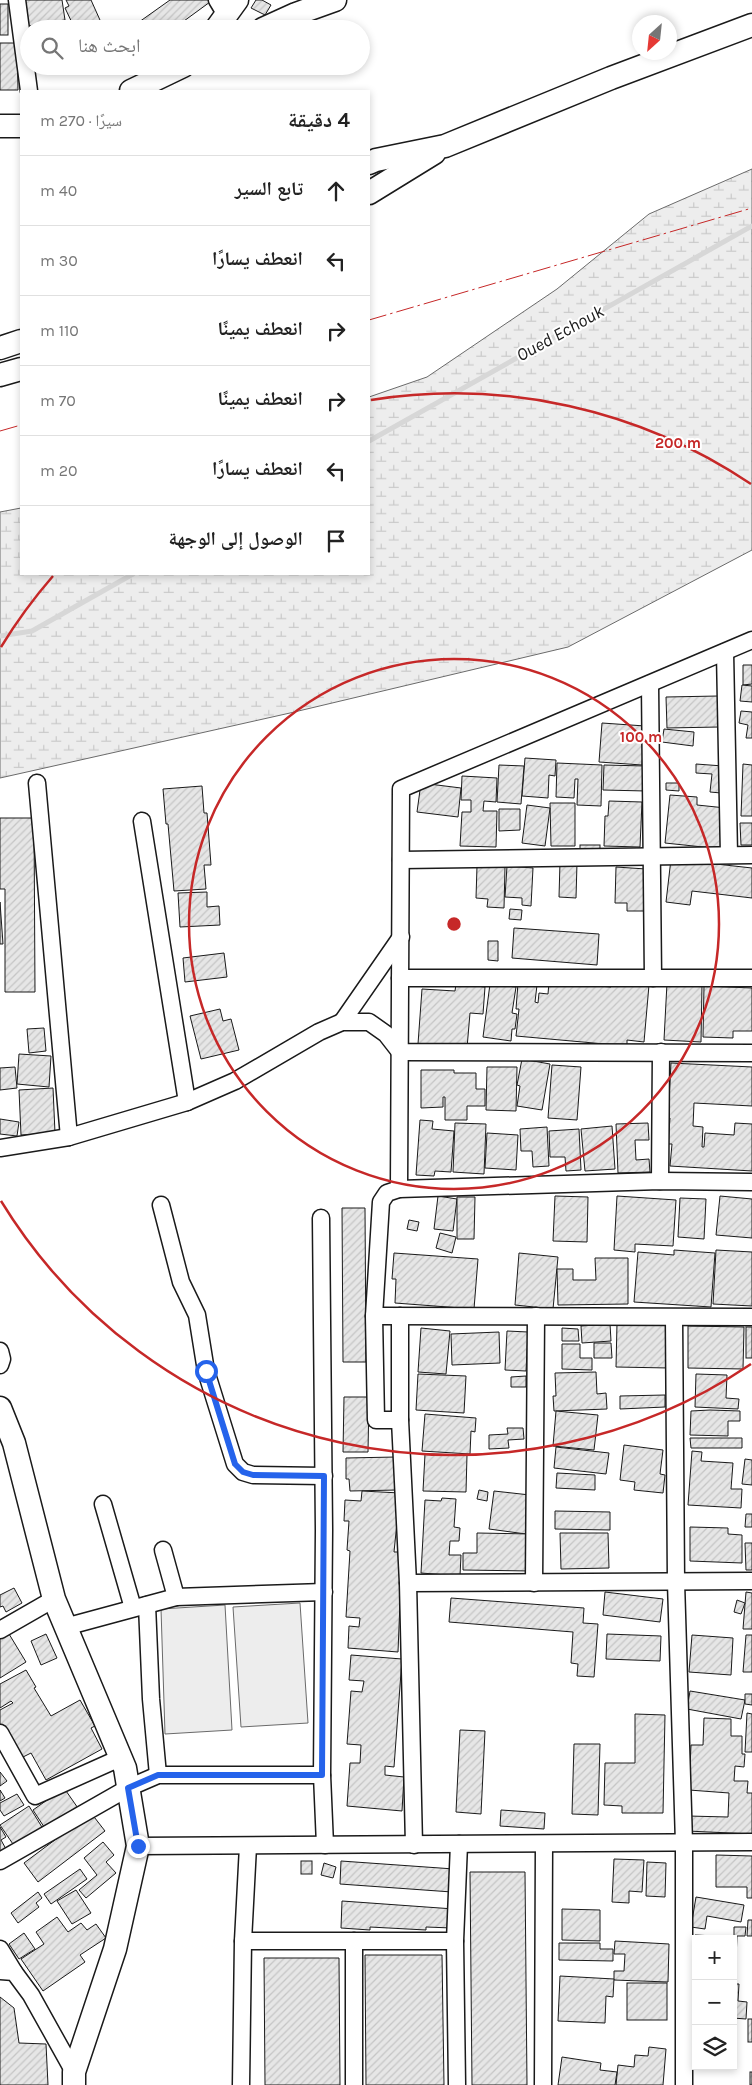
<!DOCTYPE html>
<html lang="ar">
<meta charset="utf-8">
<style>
:root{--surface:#fff;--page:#f6f6f6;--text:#222;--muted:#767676;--line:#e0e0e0}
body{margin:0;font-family:Karla,"Noto Naskh Arabic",sans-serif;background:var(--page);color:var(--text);direction:rtl}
.controls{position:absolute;right:15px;bottom:15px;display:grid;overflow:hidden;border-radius:0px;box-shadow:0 2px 8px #0003}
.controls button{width:45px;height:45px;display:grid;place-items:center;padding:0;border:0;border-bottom:1px solid var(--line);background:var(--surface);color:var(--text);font:25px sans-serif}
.compass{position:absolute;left:632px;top:15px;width:45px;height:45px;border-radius:50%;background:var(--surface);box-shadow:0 2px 8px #0003;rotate:207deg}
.stop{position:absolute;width:15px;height:15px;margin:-11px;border:4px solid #2563eb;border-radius:50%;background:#fff}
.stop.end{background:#2563eb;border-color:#fff;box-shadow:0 1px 5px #0008}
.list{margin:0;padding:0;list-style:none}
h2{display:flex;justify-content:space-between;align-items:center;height:65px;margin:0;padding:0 20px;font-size:21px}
h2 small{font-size:16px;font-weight:400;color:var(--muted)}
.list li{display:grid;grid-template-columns:32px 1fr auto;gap:15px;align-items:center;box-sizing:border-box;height:70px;padding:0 20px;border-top:1px solid var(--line)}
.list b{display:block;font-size:19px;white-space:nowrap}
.list em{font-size:16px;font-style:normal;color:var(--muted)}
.icon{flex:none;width:28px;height:28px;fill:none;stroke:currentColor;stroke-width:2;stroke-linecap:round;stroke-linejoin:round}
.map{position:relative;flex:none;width:752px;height:2085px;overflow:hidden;direction:ltr}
.search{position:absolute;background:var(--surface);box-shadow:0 2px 8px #0003;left:20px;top:20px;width:350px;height:55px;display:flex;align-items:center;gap:12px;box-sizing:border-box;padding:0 18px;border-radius:28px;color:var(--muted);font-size:19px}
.panel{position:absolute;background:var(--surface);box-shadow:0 2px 8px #0003;left:20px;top:90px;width:350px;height:485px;border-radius:0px;direction:rtl}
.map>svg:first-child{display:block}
.wetland{fill:url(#wetland-marsh);stroke:#6a6a6a}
.pitch{fill:#ededed;stroke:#6a6a6a}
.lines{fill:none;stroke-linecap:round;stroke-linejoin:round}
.stream{stroke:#d7d7d7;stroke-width:5}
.building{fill:url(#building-hatch);stroke:#1a1a1a}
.street-casing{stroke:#1a1a1a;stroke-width:19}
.secondary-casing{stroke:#1a1a1a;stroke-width:25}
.street{stroke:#fff;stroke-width:16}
.secondary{stroke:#fff;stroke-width:22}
.power{stroke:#c62828;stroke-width:1;stroke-dasharray:18 4 2.5 4;stroke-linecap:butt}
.route{stroke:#2563eb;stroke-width:6}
.ring{fill:none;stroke:#c62828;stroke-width:2.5}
.labels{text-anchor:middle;stroke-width:4;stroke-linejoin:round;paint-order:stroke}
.water-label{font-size:18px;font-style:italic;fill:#1a1a1a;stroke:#fff}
.centre{fill:#c62828;stroke:#fff;stroke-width:2.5}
.ring-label{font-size:15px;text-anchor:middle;font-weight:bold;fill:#c62828;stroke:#fff;stroke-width:4;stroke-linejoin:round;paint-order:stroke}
</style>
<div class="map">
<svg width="752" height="2085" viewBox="0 0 752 2085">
<defs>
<pattern id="wetland-marsh" width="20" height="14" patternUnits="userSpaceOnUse" patternTransform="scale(1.25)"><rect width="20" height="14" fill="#ededed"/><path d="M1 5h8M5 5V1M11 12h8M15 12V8" fill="none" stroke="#cbcbcb"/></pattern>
<pattern id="building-hatch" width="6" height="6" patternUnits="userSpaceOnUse" patternTransform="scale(1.25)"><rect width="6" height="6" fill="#e6e6e6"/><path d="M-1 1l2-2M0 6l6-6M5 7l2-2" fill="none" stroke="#c5c5c5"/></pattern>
</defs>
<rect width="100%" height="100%" fill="#fff"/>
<polygon class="wetland" points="752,169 752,550 568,647 290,713 0,778 0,512 21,508 21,574 369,574 369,397 427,377 557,289 649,214"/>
<g class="pitch">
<polygon points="300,1603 308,1723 241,1727 233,1607"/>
<polygon points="225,1605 232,1730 165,1734 161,1609"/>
</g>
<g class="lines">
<g class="stream">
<polyline points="369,441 752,226"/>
<polyline points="0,636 32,631 133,574"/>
</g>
</g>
<g class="building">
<polygon points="24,0 62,0 65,20 28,26"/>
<polygon points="66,0 91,0 104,29 75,29 65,8 69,6"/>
<polygon points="170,0 209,0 210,2 173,29 133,29 132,27"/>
<polygon points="256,0 262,0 271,5 265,15 251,8"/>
<rect x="0" y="4" width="8" height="31"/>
<polygon points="0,43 17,43 18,90 0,90"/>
<polygon points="743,665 752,665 752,684 743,685"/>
<polygon points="742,685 752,686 752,702 740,701"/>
<polygon points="718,696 719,727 667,728 666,697"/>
<polygon points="741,711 752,712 752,738 746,738 748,725 739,723"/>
<polygon points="602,723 645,726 642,765 599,762"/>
<polygon points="664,729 694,732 693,746 662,742"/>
<polygon points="525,758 556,760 555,776 549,775 548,798 522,796"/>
<polygon points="557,763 602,765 601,806 577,805 578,779 575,779 574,798 556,797"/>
<polygon points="696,764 723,766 721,793 710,792 712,774 696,773"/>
<polygon points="743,764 752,765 752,816 741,816"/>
<polygon points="499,765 524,766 521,804 497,802"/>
<polygon points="604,765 646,766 646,791 603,790"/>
<polygon points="462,776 497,778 496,802 484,801 483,811 497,811 496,847 460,846 462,812 471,812 471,800 461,800"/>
<polygon points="421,783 461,788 458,817 417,812"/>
<polygon points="666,783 679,783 679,791 666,790"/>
<polygon points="202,786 204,813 207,813 211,865 204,865 206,889 174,891 168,824 166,824 163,789"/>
<polygon points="670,795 697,797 697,805 726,808 722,849 665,843"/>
<polygon points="609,801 642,802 640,847 604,846 605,816 608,816"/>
<polygon points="550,803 575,803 575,846 551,846"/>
<polygon points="527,805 550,808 545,846 522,843"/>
<polygon points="499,809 520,809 520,830 499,831"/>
<polygon points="0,818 34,818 35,992 5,992 5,889 0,889"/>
<polygon points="740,823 752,823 752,845 741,845"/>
<rect x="580" y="845" width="20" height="11"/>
<polygon points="671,859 752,868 752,898 692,891 690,905 666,902"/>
<polygon points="560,862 577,863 576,898 559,897"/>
<polygon points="477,866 505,867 504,908 487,907 488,899 476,898"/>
<polygon points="507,866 533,868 531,906 522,905 522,898 505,897"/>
<polygon points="616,867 646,869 644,911 627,911 627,903 615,903"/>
<polygon points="207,892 207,907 219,906 220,925 180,927 178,893"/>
<polygon points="0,902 3,944 0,944"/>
<polygon points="510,909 522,910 521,920 509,919"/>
<polygon points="514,928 599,934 597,965 512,958"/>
<polygon points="488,941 498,941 498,961 488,960"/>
<polygon points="224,953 227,977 185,982 183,958"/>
<polygon points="612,981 649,985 644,1042 627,1040 627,1046 516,1036 519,1009 516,1009 518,983 537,985 535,1002 538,1003 539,993 548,994 549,982 611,987"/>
<polygon points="667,983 702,985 701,1042 664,1040"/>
<polygon points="456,984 485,987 483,1014 470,1013 467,1048 418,1044 422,989 455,991"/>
<polygon points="490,984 516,987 512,1013 517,1014 515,1029 512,1029 511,1041 483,1037"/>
<polygon points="704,986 752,988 752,1031 733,1031 733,1038 703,1037"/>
<polygon points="220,1009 223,1021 231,1019 239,1050 201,1059 190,1016"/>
<polygon points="44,1028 46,1051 29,1053 27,1029"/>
<polygon points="19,1054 51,1056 49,1087 17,1084"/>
<polygon points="522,1059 550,1064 542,1110 517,1106 520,1086 517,1085"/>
<polygon points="671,1063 752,1067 752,1106 694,1103 693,1126 703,1127 702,1147 704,1147 705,1133 734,1135 735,1123 752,1124 752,1171 670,1166 672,1144 668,1144 670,1118 668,1118"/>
<polygon points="552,1065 581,1067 577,1120 548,1118"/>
<polygon points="15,1067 17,1088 0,1090 0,1068"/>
<polygon points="487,1067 517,1067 516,1111 486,1110"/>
<polygon points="421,1070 454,1070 454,1073 476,1073 476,1089 485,1089 485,1106 467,1106 467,1120 445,1120 445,1097 443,1097 443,1107 421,1108"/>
<polygon points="53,1088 55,1133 21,1135 19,1090"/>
<polygon points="0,1119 19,1122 17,1136 0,1134"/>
<polygon points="420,1120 433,1121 432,1129 454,1131 451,1172 435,1171 434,1176 416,1175"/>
<polygon points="455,1123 486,1124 484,1174 453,1172"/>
<polygon points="648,1123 649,1140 635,1140 636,1160 649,1159 650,1172 618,1173 616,1124"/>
<polygon points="612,1126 615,1169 585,1171 581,1129"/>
<polygon points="547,1127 549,1166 533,1167 532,1151 521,1151 520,1129"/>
<polygon points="579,1129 581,1170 566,1171 565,1157 550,1157 549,1131"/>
<polygon points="487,1133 518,1135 516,1170 485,1168"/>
<polygon points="438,1196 457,1199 453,1231 434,1229"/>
<polygon points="555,1196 588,1197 587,1242 553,1241"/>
<polygon points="617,1196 676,1200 673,1246 635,1244 635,1252 614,1250"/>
<polygon points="720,1196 752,1199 752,1238 716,1235"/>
<polygon points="457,1197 475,1197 474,1239 457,1239"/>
<polygon points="680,1198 706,1199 704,1239 678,1237"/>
<polygon points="342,1208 365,1208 366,1362 343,1362"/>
<polygon points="409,1220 419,1222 417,1231 407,1229"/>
<polygon points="440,1233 456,1237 452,1253 436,1248"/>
<polygon points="674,1250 715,1253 711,1307 634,1302 638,1252 674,1255"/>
<polygon points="716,1250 752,1252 752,1306 713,1304"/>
<polygon points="394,1253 478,1259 474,1309 395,1303 396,1279 392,1279"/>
<polygon points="519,1253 558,1257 553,1309 515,1305"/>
<polygon points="595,1258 628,1258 628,1304 558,1305 557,1269 573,1269 573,1280 596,1280"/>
<polygon points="617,1323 669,1324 669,1368 616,1367"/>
<polygon points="610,1324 611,1341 582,1343 581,1326"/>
<polygon points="688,1326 744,1327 743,1369 688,1368"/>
<rect x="746" y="1327" width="6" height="31"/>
<polygon points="421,1328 450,1331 446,1374 418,1372"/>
<polygon points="562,1328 578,1329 579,1341 562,1341"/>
<polygon points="507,1331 528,1332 526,1371 505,1370"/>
<polygon points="499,1332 500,1363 452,1365 451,1334"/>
<polygon points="594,1343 611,1343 612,1358 594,1358"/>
<polygon points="562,1344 580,1344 580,1358 592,1358 592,1370 562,1369"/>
<polygon points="596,1372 597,1394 606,1393 607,1409 554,1411 553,1396 556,1396 555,1373"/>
<polygon points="418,1374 466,1376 464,1413 416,1410"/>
<polygon points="696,1374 727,1375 726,1398 739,1399 738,1409 695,1407"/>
<polygon points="526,1376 526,1387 511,1387 511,1377"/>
<polygon points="665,1395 665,1407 620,1409 620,1396"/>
<polygon points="344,1397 369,1397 368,1452 343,1452"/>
<polygon points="710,1410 740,1411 740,1421 728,1421 728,1436 690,1435 691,1411"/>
<polygon points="556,1411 598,1415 594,1450 553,1446"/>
<polygon points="425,1414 476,1418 475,1432 471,1431 470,1454 422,1451"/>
<polygon points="507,1428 523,1428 524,1439 508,1440 509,1448 489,1449 489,1435 508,1434"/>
<polygon points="690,1438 742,1438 742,1448 691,1448"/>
<polygon points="624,1445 663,1450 660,1474 665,1475 663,1493 634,1490 635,1482 620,1480"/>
<polygon points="556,1447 609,1453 606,1474 554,1468"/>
<polygon points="692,1451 702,1452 701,1461 733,1463 731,1489 742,1489 741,1508 688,1505"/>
<polygon points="425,1454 467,1455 466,1492 423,1491"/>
<polygon points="396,1457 397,1490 350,1491 349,1479 346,1479 346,1458"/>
<polygon points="745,1459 752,1460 752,1485 742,1484"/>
<polygon points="557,1473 595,1475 595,1490 556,1488"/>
<polygon points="479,1490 488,1492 487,1501 477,1499"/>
<polygon points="362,1491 400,1493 394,1552 402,1552 398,1652 348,1648 349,1626 359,1627 360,1618 346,1617 350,1551 347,1550 349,1521 344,1521 345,1500 361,1501"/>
<polygon points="494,1491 530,1495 526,1534 489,1529"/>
<polygon points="442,1498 456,1499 454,1527 460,1528 459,1541 450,1541 449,1555 461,1555 460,1576 421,1573 425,1500 441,1501"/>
<polygon points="555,1511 610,1512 610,1530 555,1529"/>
<polygon points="746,1514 752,1514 752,1527 745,1527"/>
<polygon points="690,1527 728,1528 728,1534 742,1535 742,1563 690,1561"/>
<polygon points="477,1533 532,1534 531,1571 463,1570 463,1553 477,1553"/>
<polygon points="560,1533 608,1533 609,1568 561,1569"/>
<polygon points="745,1543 752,1543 752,1570 746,1570"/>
<polygon points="14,1588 22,1603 6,1612 3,1606 0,1607 0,1595"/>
<polygon points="605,1592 663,1599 660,1622 603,1615"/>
<polygon points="746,1592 752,1593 752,1629 743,1629"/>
<polygon points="451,1598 584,1608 583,1623 598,1624 594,1677 577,1676 578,1664 571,1663 573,1632 449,1622"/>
<polygon points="737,1600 745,1603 741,1614 734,1612"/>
<polygon points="6,1629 26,1662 0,1678 0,1633"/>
<polygon points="46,1634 57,1658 41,1665 31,1641"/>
<polygon points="607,1634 661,1636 660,1661 606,1659"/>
<polygon points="692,1635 733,1638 731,1675 689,1672"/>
<polygon points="746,1635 752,1635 752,1672 743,1672"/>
<polygon points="351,1655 402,1659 394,1767 385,1766 385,1775 404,1777 402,1811 347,1806 350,1763 360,1763 361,1745 347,1744 351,1691 362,1692 364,1681 349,1680"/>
<polygon points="26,1670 36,1687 34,1688 51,1716 80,1700 95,1726 91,1728 102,1749 46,1780 31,1753 19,1759 0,1725 0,1710 13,1703 11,1701 0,1708 0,1684"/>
<polygon points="690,1691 745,1700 741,1719 687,1709"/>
<polygon points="745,1694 752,1694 752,1705 745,1704"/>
<polygon points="747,1713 752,1714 752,1752 745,1752"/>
<polygon points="635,1714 665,1715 663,1813 622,1813 622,1806 604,1805 605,1763 635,1763"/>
<polygon points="704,1718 731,1719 731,1736 742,1736 742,1754 745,1754 744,1767 735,1766 734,1781 748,1781 747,1793 752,1793 752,1834 687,1831 688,1816 728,1817 729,1793 689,1790 691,1745 703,1745"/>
<polygon points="460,1730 485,1731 481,1814 456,1812"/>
<polygon points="574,1744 600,1744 598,1815 572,1814"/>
<polygon points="0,1772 7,1781 0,1786"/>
<polygon points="64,1788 80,1811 48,1833 33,1810"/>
<polygon points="0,1790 5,1798 0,1801"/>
<polygon points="17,1794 24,1805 4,1816 0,1810 0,1803"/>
<polygon points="29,1806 45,1832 17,1850 0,1825"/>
<polygon points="501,1810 545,1813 544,1829 500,1826"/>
<polygon points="91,1813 105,1831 38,1882 24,1863"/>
<polygon points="0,1827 6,1837 1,1840 6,1849 0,1852"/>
<polygon points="103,1842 114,1855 106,1862 116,1873 86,1898 79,1890 97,1875 84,1858"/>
<polygon points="716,1855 752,1856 752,1898 747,1898 747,1887 716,1887"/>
<polygon points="614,1859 644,1860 642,1892 629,1891 629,1903 612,1902"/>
<rect x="301" y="1861" width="11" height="13"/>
<polygon points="341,1861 454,1869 452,1892 340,1884"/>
<polygon points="647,1862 666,1863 665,1897 646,1896"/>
<polygon points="324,1863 336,1867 333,1878 321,1875"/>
<polygon points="80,1869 87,1879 51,1904 44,1894"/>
<polygon points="470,1872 525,1872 527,2085 472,2085"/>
<polygon points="76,1890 91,1913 72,1924 57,1901"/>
<polygon points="38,1892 42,1898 36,1903 39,1907 18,1923 11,1913"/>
<polygon points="696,1897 744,1905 741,1922 707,1916 705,1929 691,1927"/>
<polygon points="342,1901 454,1909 452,1928 426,1927 426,1930 370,1927 370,1930 341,1928"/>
<polygon points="562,1909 600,1910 600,1941 562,1940"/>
<polygon points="57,1917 68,1932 81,1923 87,1930 96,1924 106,1938 80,1955 85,1962 43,1991 21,1959 44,1944 36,1932"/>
<polygon points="748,1920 752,1920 752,1936 747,1936"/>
<polygon points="734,1927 746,1927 745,1936 737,1936 735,1981 733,1981 733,1939 696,1939 696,1979 693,1979 695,1935 734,1937"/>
<polygon points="24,1933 35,1949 19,1959 9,1944"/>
<polygon points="615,1941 669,1944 668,1982 614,1980 614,1971 624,1971 625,1954 614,1954"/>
<polygon points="559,1943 600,1943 600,1949 613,1949 613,1961 559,1960"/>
<polygon points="365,1955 442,1955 444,2085 366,2085"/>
<polygon points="264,1958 339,1958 340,2085 265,2085"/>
<polygon points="560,1976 614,1979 613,1997 606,1996 605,2023 558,2021"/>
<rect x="627" y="1983" width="40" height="37"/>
<polygon points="733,1984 739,1984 738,2001 747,2002 746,2019 733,2018"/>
<polygon points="0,1997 14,2008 19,2043 46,2044 48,2085 0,2085"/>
<polygon points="693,1999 696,1999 696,2017 692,2017"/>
<rect x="748" y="2019" width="4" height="23"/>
<polygon points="692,2028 696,2028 696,2037 692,2036"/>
<polygon points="649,2047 666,2049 663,2085 616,2085 618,2065 634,2067 635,2055 648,2056"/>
<polygon points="562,2057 601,2063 600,2070 617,2072 615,2085 558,2085"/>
<rect x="750" y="2072" width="2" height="13"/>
</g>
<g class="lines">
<defs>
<g id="street">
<polyline points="17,0 29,91"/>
<polyline points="217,0 226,15"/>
<polyline points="725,652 729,855"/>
<polyline points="650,684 653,978"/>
<polyline points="37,783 69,1137"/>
<polyline points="142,821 187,1102"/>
<polyline points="401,860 752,855"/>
<polyline points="400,978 752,978"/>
<polyline points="342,1022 401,937"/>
<polyline points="0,1148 69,1137 187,1102 235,1081 319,1032 342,1022 369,1022 386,1034 400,1052 752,1053"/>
<polyline points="660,1181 661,1052"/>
<polyline points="399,1189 401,789 752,640"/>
<polyline points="161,1205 181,1282 197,1315 206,1371 235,1464 243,1472 253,1475 324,1476"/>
<polyline points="321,1218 324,1530 322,1775 325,1845"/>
<polyline points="374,1316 752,1317"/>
<polyline points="400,1316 400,1420"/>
<polyline points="674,1318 676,1582 684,1843 684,2085"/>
<polyline points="0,1351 2,1359 0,1365"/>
<polyline points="103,1504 133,1608"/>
<polyline points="408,1583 752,1581"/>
<polyline points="534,1583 536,1316"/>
<polyline points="176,1597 324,1592"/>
<polyline points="147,1605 151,1699 158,1775"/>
<polyline points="65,1627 176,1597 163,1550"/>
<polyline points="0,1630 54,1599"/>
<polyline points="0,1733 35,1796 120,1758"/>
<polyline points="414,1845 408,1583 400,1420 376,1420 374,1316 381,1202 387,1193 399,1189 660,1181 752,1182"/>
<polyline points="138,1846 752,1842"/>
<polyline points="0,1861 128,1788 158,1775 322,1775"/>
<polyline points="243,1941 455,1941"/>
<polyline points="354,1941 354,2085"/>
<polyline points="0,1949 14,1972"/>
<polyline points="0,1971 14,1972 31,1995 74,2072"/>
<polyline points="241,2085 243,1941 248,1846"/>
<polyline points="457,2085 455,1941 459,1844"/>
<polyline points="543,2085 544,1844"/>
</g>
<g id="secondary">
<polyline points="216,29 237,0"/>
<polyline points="263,29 296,14 335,0"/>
<polyline points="131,91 183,66"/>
<polyline points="0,126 21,126"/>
<polyline points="369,163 376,160 445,146 611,78 752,25"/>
<polyline points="369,193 434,153"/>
<polyline points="0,348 21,341"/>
<polyline points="0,375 21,369"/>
<polyline points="0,1408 14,1443 54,1599 125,1768 138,1846 115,1949 74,2072 74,2085"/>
</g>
</defs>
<use href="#street" class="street-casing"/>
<use href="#secondary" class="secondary-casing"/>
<use href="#street" class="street"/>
<use href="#secondary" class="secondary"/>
<g class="power">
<polyline points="369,320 752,208"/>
<polyline points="0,431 21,425"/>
</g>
</g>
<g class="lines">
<polyline class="route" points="138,1846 128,1788 158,1775 322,1775 324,1476 253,1475 243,1472 235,1464 206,1371"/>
</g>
<g class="ring">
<circle cx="454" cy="924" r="265"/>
<path d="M751 1364A531 531 0 0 1 1 1201M1 647A531 531 0 0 1 53 576M371 400A531 531 0 0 1 751 484"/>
</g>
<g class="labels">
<g class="water-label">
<text transform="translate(560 333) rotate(-29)" y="6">Oued Echouk</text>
</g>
</g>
<circle cx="454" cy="924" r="8" class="centre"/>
<g class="ring-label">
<text x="678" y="448">200 m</text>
<text x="641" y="742">100 m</text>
</g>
</svg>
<div class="controls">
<button>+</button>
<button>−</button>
<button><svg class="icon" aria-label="layers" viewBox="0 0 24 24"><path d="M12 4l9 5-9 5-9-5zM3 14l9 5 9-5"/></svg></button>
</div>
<svg class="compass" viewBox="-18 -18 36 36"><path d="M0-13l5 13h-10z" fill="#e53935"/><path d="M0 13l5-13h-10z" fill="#767676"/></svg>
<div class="stop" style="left:206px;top:1371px"></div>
<div class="stop end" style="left:138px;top:1846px"></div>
<div class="search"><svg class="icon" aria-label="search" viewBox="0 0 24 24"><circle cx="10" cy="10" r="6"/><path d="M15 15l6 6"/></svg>ابحث هنا</div>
<section class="panel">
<h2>4 دقيقة<small>سيرًا · 270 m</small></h2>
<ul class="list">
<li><svg class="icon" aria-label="ahead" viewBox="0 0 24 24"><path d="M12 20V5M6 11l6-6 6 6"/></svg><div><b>تابع السير</b></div><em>40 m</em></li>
<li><svg class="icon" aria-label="left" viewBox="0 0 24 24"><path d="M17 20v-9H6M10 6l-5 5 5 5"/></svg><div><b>انعطف يسارًا</b></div><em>30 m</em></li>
<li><svg class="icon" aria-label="right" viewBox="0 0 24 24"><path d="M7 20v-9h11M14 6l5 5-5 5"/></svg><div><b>انعطف يمينًا</b></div><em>110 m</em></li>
<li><svg class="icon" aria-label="right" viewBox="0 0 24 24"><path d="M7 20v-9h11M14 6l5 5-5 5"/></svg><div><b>انعطف يمينًا</b></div><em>70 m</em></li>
<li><svg class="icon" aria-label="left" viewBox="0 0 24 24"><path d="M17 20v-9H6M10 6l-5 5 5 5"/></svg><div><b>انعطف يسارًا</b></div><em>20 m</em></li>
<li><svg class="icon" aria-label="arrive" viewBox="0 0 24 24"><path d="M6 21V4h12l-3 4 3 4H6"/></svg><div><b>الوصول إلى الوجهة</b></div></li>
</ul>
</section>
</div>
